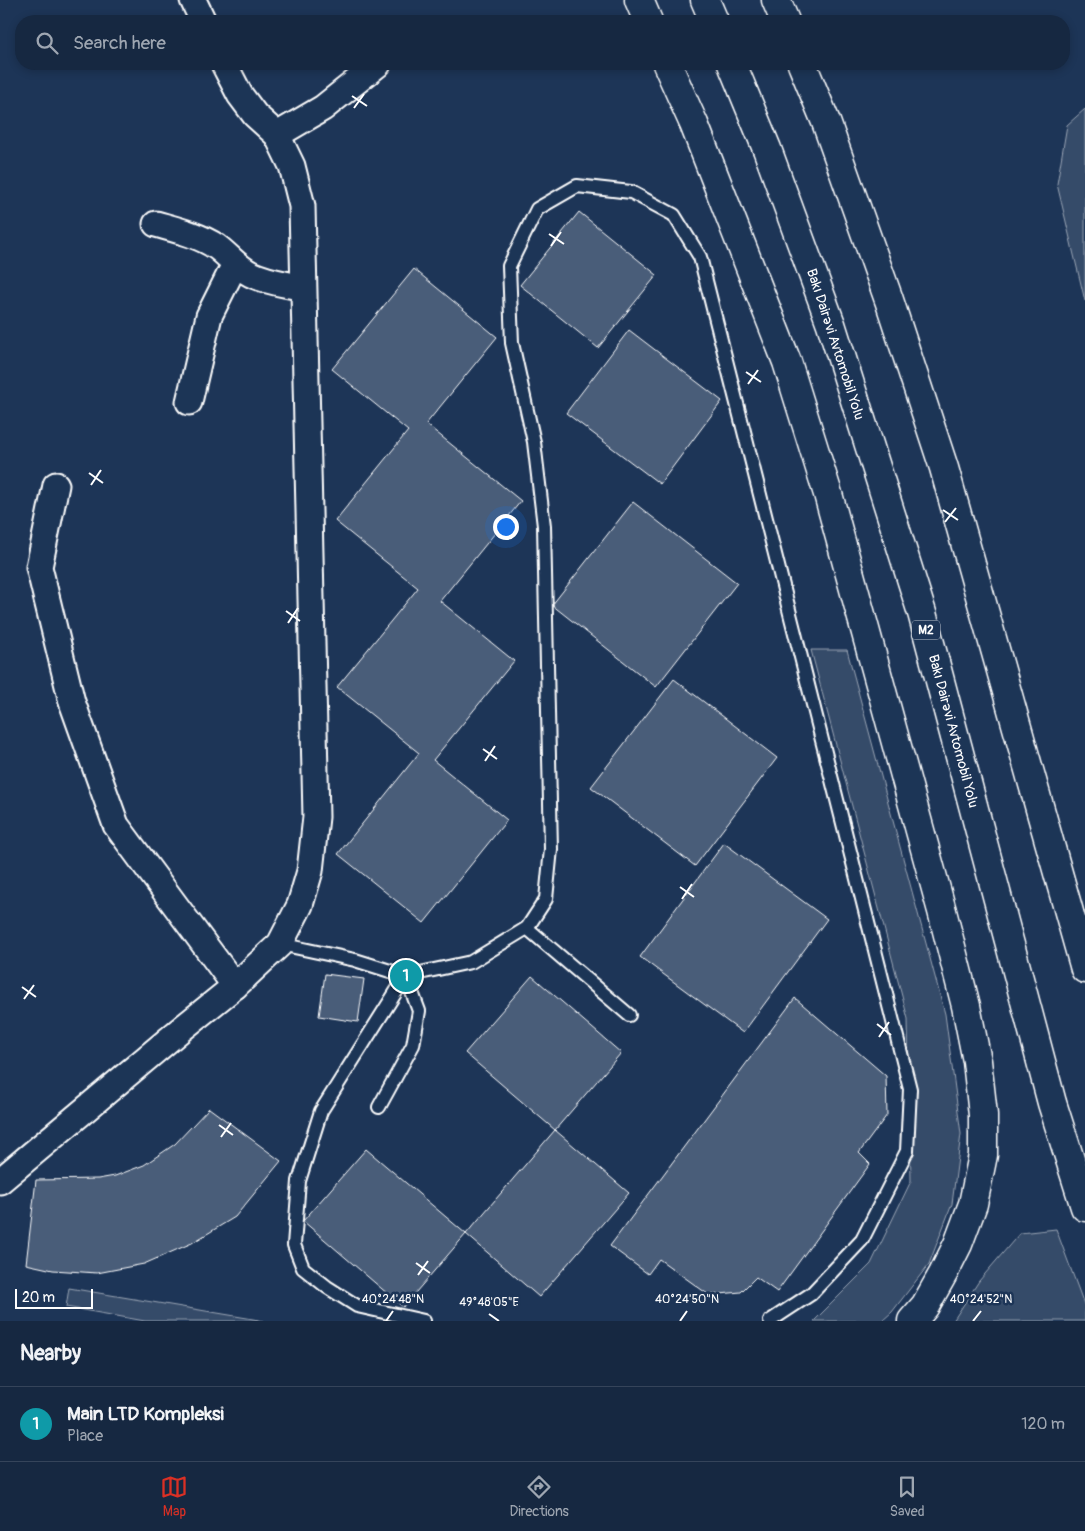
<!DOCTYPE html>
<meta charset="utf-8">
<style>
:root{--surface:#162841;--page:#23344c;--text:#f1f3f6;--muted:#9ea6b1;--line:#35445a;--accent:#d93025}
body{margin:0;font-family:Pangolin,sans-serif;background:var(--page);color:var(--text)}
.scale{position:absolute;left:15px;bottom:12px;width:78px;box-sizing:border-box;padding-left:5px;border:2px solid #fff;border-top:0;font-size:14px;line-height:18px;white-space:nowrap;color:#fff;-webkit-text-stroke:4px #1d3557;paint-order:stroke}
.you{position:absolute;left:505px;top:526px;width:18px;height:18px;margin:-12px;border:4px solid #fff;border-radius:50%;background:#1a73e8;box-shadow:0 0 0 8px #1a73e833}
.badge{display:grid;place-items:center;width:32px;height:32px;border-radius:50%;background:var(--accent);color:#fff;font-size:16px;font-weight:700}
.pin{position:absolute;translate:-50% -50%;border:2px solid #fff;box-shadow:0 1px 5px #0006}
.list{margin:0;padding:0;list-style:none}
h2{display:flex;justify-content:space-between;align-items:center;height:65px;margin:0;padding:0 20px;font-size:21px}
h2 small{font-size:16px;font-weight:400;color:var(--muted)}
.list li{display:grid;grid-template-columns:32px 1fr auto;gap:15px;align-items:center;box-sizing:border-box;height:75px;padding:0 20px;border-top:1px solid var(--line)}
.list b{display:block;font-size:19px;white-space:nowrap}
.list p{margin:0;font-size:16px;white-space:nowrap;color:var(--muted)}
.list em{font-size:16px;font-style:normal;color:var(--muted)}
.icon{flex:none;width:28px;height:28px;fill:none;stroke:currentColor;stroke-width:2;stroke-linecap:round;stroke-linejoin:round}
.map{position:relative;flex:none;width:1085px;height:1321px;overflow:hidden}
.search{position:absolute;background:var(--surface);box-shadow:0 2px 8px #0003;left:15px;right:15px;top:15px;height:55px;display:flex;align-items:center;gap:12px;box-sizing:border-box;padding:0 18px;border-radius:20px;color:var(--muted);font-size:19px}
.sheet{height:140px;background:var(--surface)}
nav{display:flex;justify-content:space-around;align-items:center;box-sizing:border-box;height:70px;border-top:1px solid var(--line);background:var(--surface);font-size:14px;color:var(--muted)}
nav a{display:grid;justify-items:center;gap:2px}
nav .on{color:var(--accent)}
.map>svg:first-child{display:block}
.green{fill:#364b69;stroke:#9aa5b4}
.building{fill:#4a5d79;stroke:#fff}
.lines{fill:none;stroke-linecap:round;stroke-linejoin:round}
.lane-casing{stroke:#fff;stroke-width:16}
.street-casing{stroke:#fff;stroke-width:29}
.secondary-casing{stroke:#fff;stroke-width:31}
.highway-casing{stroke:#fff;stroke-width:31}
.lane{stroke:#1d3557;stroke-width:12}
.street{stroke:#1d3557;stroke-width:25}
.secondary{stroke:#1d3557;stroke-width:28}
.highway{stroke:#1d3557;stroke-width:28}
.ticks{fill:none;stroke:#fff;stroke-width:2}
.labels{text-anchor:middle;stroke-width:5;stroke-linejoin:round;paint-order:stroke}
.shield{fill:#1d3557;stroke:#bbc2cd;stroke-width:1}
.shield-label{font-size:12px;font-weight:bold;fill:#fff}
.street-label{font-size:14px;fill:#fff;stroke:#1d3557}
.ticks-label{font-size:12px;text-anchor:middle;fill:#fff;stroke:#1d3557;stroke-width:5;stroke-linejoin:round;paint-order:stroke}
</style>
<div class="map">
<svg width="1085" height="1321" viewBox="0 0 1085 1321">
<rect width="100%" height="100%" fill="#1d3557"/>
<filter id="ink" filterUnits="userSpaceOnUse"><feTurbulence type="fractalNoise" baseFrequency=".02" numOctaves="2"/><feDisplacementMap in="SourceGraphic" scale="10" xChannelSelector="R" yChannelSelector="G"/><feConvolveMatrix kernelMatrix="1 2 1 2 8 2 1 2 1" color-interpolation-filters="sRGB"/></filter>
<g filter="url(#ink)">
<g class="green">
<polygon points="1085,109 1085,301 1057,184 1067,125"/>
<polygon points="811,650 847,650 945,1014 961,1134 952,1204 929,1264 892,1312 882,1321 814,1321 871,1264 911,1181 908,1019"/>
<polygon points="1056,1229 1085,1307 1085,1321 953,1321 979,1281 1020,1233"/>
<polygon points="69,1288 259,1320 264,1321 145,1321 66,1307"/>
</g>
<g class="building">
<polygon points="579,212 657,275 598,348 520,285"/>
<polygon points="414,269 497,337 426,424 521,501 440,601 514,661 433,760 507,820 424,923 338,854 419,753 337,687 418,588 335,521 408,431 332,369"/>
<polygon points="629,330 722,401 660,484 566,413"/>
<polygon points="633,502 737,583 656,687 552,605"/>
<polygon points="674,679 777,758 695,866 591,787"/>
<polygon points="724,843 827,919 743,1033 640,957"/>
<polygon points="325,974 364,979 358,1022 319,1016"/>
<polygon points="532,976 621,1053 555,1130 465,1053"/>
<polygon points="795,998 886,1076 887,1115 859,1153 870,1164 777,1292 756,1277 741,1292 709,1295 659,1259 648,1274 610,1246"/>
<polygon points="209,1108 281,1161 235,1217 192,1243 144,1264 97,1273 53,1270 26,1264 36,1180 98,1179 115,1176 144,1165 175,1144"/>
<polygon points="555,1130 629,1193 539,1297 466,1234"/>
<polygon points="366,1149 466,1234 403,1307 303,1221"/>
</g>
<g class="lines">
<defs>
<g id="lane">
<polyline points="527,928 629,1015"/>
<polyline points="280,944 355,960 406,976 471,962 527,928 546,899 551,849 544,526 534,442 512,343 509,266 537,209 577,186 631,192 674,215 700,257 910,1089 907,1151 862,1240 811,1294 770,1321"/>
<polyline points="406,976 321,1111 299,1181 294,1245 303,1268 327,1287 357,1306 424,1321"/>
<polyline points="379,1107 413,1045 419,1011 406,976"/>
</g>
<g id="street">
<polyline points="193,0 203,21"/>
<polyline points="277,135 323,108 378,64"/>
<path d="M156,224C177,230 199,235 217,247C229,256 237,267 251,274C267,282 286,284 303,288"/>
<polyline points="189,402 209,316 235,264"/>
<polyline points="56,485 39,567 72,702 116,825 235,986"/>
<polyline points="0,1181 179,1031 235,986 280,944 300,905 310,871 316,817 302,206 292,166 277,135 255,115 240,95 224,64"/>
</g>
<g id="secondary">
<polyline points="639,0 648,21"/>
<polyline points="667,64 694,124 787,362 828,494 942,911 966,1006 977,1061 983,1115 983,1155 973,1204 958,1244 943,1274 925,1306 912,1321"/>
</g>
<g id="highway">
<polyline points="705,0 714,21"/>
<polyline points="776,0 785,21"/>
<polyline points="732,64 767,149 831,324 922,613 1052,1103 1085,1207"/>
<polyline points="802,64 826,122 889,300 944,468 1085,969"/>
</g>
</defs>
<use href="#lane" class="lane-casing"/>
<use href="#street" class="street-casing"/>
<use href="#secondary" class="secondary-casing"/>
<use href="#highway" class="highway-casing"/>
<use href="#lane" class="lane"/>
<use href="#street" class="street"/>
<use href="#secondary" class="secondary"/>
<use href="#highway" class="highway"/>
</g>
</g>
<path class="ticks" d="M352,96L367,106M354,108L364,94M549,234L564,244M551,246L561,232M746,372L761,382M748,384L758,370M89,473L103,483M91,485L101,470M943,510L958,520M945,522L956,508M286,611L300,621M288,623L298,608M483,749L497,759M485,761L495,746M680,887L694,897M682,899L692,884M22,987L36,997M24,999L34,985M877,1024L891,1035M879,1037L889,1022M219,1125L233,1135M221,1137L231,1123M416,1263L430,1273M418,1275L428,1261M489,1314L499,1321M386,1321L393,1311M680,1321L687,1311M973,1321L981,1311"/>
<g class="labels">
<rect class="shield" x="912" y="620.5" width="28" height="19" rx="4"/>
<g class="shield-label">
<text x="926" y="634">M2</text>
</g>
<g class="street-label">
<text transform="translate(836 344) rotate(72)" y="5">Bakı Dairəvi Avtomobil Yolu</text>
<text transform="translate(954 731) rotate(75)" y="5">Bakı Dairəvi Avtomobil Yolu</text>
</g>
</g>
<g class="ticks-label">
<text x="393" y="1303">40°24'48"N</text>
<text x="687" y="1303">40°24'50"N</text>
<text x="981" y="1303">40°24'52"N</text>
<text x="489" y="1306">49°48'05"E</text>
</g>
</svg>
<div class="scale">20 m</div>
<div class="you"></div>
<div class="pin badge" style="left:406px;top:976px;background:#0f9aa8">1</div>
<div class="search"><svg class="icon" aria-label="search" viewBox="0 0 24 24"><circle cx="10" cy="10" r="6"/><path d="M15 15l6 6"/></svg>Search here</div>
</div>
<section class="sheet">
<h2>Nearby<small></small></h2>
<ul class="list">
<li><span class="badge" style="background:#0f9aa8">1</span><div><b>Main LTD Kompleksi</b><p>Place</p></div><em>120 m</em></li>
</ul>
</section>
<nav>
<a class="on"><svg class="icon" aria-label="map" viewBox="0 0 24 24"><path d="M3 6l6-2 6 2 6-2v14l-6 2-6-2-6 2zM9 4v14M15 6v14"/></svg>Map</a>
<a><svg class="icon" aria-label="directions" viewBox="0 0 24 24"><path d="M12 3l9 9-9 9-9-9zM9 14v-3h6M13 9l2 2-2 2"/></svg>Directions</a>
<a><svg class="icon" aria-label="saved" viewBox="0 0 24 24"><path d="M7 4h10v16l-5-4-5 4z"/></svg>Saved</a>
</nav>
